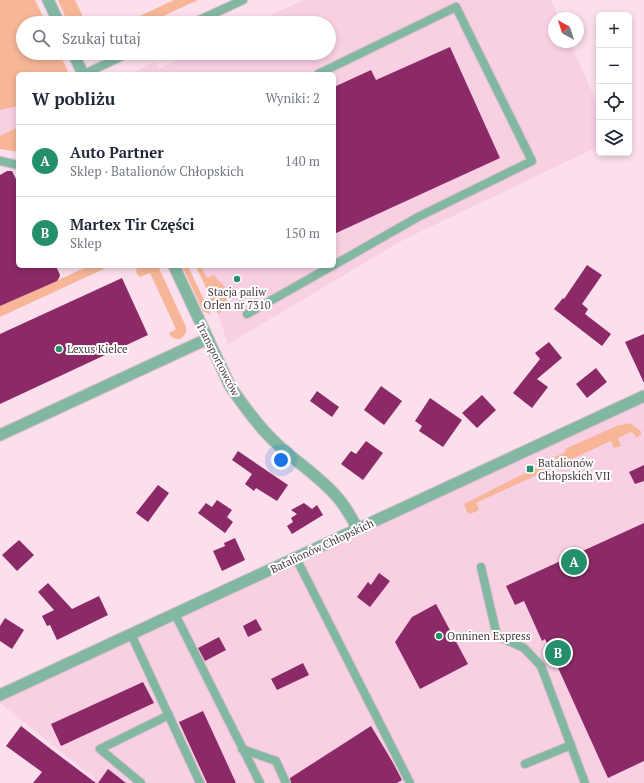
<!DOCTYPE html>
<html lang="pl">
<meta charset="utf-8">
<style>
:root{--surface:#fff;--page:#f6f6f7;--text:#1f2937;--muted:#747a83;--line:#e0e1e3;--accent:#258f6d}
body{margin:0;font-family:"PT Serif",serif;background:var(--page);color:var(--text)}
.controls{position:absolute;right:12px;top:12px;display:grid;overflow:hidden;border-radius:6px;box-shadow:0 2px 6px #0003}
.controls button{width:36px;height:36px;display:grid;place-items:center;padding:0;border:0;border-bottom:1px solid var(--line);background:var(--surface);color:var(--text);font:20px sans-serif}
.compass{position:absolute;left:548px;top:12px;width:36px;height:36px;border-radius:50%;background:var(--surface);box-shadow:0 2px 6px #0003;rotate:321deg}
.you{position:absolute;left:281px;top:460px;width:14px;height:14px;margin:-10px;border:3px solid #fff;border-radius:50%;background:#1a73e8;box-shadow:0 0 0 6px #1a73e833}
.badge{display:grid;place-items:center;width:26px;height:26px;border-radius:50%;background:var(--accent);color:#fff;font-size:13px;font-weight:700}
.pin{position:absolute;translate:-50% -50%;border:2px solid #fff;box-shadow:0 1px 4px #0006}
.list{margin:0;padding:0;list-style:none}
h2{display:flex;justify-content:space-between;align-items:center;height:52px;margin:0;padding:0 16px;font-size:17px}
h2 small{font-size:13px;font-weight:400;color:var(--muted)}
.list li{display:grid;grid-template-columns:26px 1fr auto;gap:12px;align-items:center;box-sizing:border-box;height:72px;padding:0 16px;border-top:1px solid var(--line)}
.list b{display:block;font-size:15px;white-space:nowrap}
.list p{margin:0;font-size:13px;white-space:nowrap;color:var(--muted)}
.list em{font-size:13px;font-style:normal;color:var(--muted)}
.icon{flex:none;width:22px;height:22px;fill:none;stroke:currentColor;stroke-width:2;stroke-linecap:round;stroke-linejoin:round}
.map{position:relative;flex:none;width:644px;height:783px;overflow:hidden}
.search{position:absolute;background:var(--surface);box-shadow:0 2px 6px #0003;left:16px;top:16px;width:320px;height:44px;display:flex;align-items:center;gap:10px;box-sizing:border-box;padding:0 14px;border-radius:22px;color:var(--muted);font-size:15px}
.panel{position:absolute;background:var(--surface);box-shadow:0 2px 6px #0003;left:16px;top:72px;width:320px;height:196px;border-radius:6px}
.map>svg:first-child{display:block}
.built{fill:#f9cfe4}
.green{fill:#f6b697}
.building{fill:#8b2a66}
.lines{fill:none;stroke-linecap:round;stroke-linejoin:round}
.service-casing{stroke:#d7bdca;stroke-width:10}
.minor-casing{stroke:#d7bdca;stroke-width:13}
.tertiary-casing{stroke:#d7bdca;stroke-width:13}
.service{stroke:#82b8a1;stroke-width:8}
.minor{stroke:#82b8a1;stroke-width:11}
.tertiary{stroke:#82b8a1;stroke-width:11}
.poi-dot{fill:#258f6d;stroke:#fff;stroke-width:1.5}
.labels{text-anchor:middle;stroke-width:4;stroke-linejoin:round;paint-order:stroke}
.poi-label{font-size:11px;fill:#493740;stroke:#fff;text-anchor:start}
.street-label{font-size:11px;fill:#493740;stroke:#fff}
</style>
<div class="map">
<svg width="644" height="783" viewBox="0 0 644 783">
<rect width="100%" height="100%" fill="#fbdfec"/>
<g class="built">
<polygon points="303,0 551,0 559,18 554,18 554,42 570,42 599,108 599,146 403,240 228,344 218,314 196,266 334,266 334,74 130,74 155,62 159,69 193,53 329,53 329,23 255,23"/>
<polygon points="18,86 18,136 0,144 0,98"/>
<polygon points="644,396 644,783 93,783 95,779 0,703 0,695"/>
</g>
<g class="green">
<polygon points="0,0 35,0 46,23 23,23 23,53 59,53 68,71 67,74 18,74 18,106 0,110"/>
<polygon points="58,0 75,0 86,23 68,23"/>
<polygon points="174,0 198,0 148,23 125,23"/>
<polygon points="18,127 18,152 0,149 0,136"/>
<polygon points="89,266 110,266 0,317 0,306"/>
<path d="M138,266H158L186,327C187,333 184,336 180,339C174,339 172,338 169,333L176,329L150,273L140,277L137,274L136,271Z"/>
<polygon points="182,266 188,266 211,315 203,311"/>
<path d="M196,266H201L207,278L214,275C216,279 219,281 222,284C231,293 228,308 218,314Z"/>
<polygon points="625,423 631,424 641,431 641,434 637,438 633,433 631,432 618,438 621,446 614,448 611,441 600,446 476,503 479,510 470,514 469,513 468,514 464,504 555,458 555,457 566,452 565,449 619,425 625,425"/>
</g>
<g class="building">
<polygon points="450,47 500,158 334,234 334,87 371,70 376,80"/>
<polygon points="7,171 12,171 18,183 18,266 56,266 60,275 59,278 57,281 0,306 0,175"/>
<polygon points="587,265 602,275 582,304 588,309 585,314 611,334 602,346 554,309 563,298 564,299"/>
<polygon points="122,278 148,335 0,404 0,334"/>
<polygon points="644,334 644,383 625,342"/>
<polygon points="549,342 562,358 537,379 548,387 532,408 513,393 540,359 535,353"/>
<polygon points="596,368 607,382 587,398 576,384"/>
<polygon points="381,386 402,401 384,425 364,410"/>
<polygon points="317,391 339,407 332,417 310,401"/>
<polygon points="482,395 496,410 477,428 462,413"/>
<polygon points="430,398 462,420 443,447 419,431 422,426 415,421"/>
<polygon points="366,441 383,453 363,480 341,464 351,451 356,454"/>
<polygon points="238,451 288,485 277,501 256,488 254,491 245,484 252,474 232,460"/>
<polygon points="644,465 644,481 635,484 629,472"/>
<polygon points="158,485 169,493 148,522 136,513"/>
<polygon points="217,500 232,510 227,517 233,522 225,533 198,513 206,503 212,507"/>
<polygon points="304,503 312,509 317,505 323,515 292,534 287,526 293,522 291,518 297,514 291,510"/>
<polygon points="644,523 644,761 608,778 545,639 542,641 524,601 515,605 506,586"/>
<polygon points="235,538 245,560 222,571 213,551 225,546 224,543"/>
<polygon points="19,540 34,555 17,571 2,555"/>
<polygon points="379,573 390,581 370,607 357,597 368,582 371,585"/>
<polygon points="48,583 72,609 99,596 108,615 57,640 50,625 47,626 42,616 54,610 38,592"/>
<polygon points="436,604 468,664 420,689 395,642 412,617"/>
<polygon points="5,618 24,630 12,649 0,641 0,626"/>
<polygon points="256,619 262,630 248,637 243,626"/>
<polygon points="219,637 226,650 205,661 198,648"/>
<polygon points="303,663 309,675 277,690 271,679"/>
<polygon points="143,682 154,703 61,746 51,724"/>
<polygon points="203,711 236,783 207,783 179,722"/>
<polygon points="21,726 52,750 96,783 33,783 42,772 6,746"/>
<polygon points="371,726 392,761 402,780 397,783 291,783 290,778"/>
<polygon points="108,769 126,783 98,783"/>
</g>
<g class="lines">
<defs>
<g id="service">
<polyline points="193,23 243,0"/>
<polyline points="84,74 129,53"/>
<polyline points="318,74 456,7 532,161 418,217 334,265"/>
<polyline points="0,161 18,165"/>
<polyline points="247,314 332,266"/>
<polyline points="296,558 410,783"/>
<polyline points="481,567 497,636 524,648 541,666 585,783"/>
<polyline points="175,614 260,783"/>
<polyline points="131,634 200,783"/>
<polyline points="242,749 276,761 286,783"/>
<polyline points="525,764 571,745"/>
<polyline points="141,783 100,749 169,715"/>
</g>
<g id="minor">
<polyline points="48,0 59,23"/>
<polyline points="73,53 83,74"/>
<path d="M174,266L230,386C243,405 257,425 274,441C294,461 320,476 338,498C346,507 352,519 358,529"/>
<polyline points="0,435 207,339"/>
</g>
<polyline id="tertiary" points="0,695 644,396"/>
</defs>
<use href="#service" class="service-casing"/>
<use href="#minor" class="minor-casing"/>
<use href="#tertiary" class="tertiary-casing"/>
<use href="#service" class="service"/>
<use href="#minor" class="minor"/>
<use href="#tertiary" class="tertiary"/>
</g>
<g class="poi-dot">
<circle cx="237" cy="279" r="4"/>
<circle cx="59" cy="349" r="4"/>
<rect x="526" y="465" width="8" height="8" rx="2"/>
<circle cx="439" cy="636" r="4"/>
</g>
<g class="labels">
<g class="poi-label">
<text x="237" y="296" text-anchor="middle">Stacja paliw<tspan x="237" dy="13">Orlen nr 7310</tspan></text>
<text x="67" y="353">Lexus Kielce</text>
<text x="538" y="467">Batalionów<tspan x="538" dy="13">Chłopskich VII</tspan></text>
<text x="447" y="640">Onninen Express</text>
</g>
<g class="street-label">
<text transform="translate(218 359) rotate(63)" y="4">Transportowców</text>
<text transform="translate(322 546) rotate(-25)" y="4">Batalionów Chłopskich</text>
</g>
</g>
</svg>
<div class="controls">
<button>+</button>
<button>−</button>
<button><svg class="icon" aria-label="locate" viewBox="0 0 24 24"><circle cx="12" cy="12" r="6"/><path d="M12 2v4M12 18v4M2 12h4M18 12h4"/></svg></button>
<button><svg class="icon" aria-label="layers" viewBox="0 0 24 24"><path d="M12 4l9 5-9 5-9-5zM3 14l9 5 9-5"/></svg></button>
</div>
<svg class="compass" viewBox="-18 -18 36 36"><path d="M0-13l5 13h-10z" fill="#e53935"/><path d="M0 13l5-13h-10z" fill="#747a83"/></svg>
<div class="you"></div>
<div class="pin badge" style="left:574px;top:562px">A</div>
<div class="pin badge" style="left:558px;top:653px">B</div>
<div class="search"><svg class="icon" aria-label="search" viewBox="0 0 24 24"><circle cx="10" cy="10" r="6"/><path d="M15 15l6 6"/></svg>Szukaj tutaj</div>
<section class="panel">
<h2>W pobliżu<small>Wyniki: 2</small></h2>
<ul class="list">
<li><span class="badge">A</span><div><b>Auto Partner</b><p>Sklep · Batalionów Chłopskich</p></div><em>140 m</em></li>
<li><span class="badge">B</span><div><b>Martex Tir Części</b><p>Sklep</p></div><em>150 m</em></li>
</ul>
</section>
</div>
